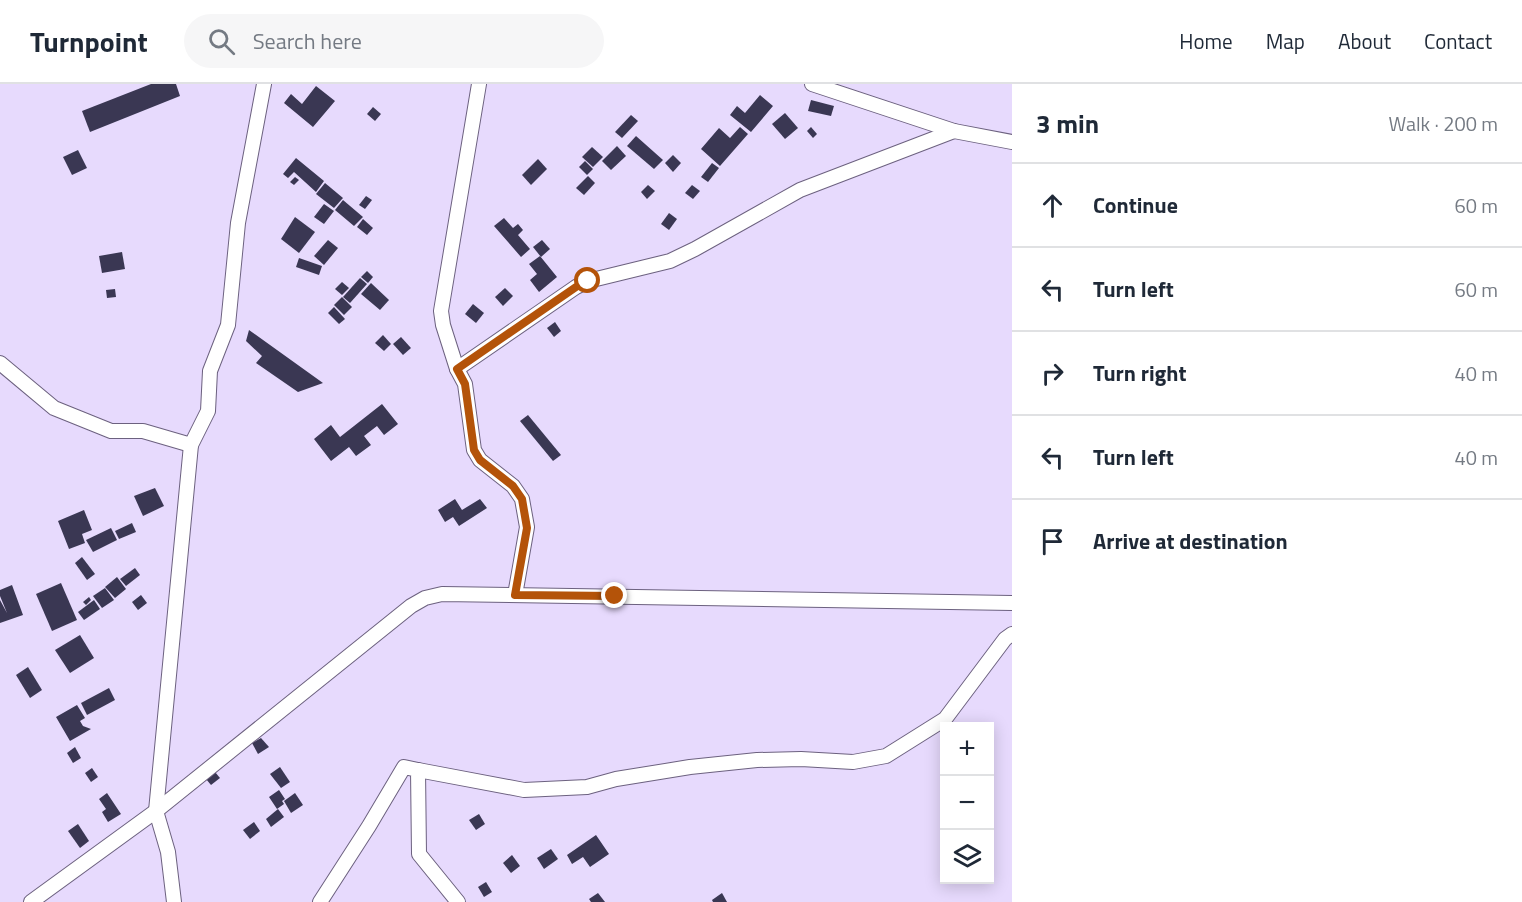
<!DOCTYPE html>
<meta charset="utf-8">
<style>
:root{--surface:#fff;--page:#f6f6f7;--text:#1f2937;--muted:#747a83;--line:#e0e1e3}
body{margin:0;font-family:"Titillium Web",sans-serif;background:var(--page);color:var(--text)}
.controls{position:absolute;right:18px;bottom:18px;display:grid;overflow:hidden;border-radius:0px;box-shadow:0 3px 15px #0003}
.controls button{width:54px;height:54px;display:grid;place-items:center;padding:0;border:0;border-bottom:2px solid var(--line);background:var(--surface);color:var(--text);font:30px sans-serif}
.stop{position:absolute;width:18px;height:18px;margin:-14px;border:4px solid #b45309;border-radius:50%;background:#fff}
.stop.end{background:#b45309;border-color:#fff;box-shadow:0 2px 6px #0008}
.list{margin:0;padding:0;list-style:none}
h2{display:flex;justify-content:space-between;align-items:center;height:78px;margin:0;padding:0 24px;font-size:26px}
h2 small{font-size:20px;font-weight:400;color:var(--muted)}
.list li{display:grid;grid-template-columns:39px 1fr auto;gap:18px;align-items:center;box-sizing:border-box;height:84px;padding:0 24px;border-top:2px solid var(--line)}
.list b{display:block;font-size:22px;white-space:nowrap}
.list em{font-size:20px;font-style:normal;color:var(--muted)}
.icon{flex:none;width:33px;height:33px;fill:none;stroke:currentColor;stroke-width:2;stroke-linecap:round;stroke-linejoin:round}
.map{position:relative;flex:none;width:1012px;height:818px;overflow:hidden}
header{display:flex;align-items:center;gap:36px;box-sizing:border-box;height:84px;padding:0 30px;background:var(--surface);border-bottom:2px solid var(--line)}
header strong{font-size:28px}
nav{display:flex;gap:33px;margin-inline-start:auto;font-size:21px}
.search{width:420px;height:54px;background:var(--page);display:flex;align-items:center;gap:15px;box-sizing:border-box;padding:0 21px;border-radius:33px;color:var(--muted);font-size:22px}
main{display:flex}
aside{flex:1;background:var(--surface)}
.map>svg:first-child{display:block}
.building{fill:#3a3753}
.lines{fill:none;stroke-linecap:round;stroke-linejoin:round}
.street-casing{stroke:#6c617f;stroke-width:16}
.street{stroke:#fff;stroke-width:14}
.route{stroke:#b45309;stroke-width:8}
</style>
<header>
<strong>Turnpoint</strong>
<div class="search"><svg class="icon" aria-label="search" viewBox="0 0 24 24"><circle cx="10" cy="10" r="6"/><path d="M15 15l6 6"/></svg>Search here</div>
<nav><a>Home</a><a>Map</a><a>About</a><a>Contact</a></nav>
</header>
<main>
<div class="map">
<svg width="1012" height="818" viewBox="0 0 1012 818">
<rect width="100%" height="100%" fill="#e7dafd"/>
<g class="building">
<polygon points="151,0 176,0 180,12 90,48 82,27"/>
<polygon points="316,2 335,17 313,43 284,19 291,10 302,20"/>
<polygon points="760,11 773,22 751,48 730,31 737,22 745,29"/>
<polygon points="811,16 834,22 831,32 808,27"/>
<polygon points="373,23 381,30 375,37 367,30"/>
<polygon points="785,29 798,44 785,55 772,40"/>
<polygon points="631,31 638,37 622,54 615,48"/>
<polygon points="740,43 748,50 720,82 701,65 719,44 730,54"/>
<polygon points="811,43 817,50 813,54 807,47"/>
<polygon points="636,52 663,76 654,85 627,62"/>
<polygon points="617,62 626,72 611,86 602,77"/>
<polygon points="592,63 603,73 593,83 582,73"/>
<polygon points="78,66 87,84 72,91 63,73"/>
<polygon points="673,71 681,79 673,88 665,79"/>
<polygon points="296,74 324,97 316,108 294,88 288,94 283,90"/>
<polygon points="538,75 547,85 531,101 522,91"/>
<polygon points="585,77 593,85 587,91 579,83"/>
<polygon points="712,79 719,84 708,98 701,93"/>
<polygon points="588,92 595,99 584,111 576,104"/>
<polygon points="295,93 299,96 294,101 290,98"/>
<polygon points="325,99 343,114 334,124 316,110"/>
<polygon points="648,101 655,107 647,115 641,108"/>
<polygon points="692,101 700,107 693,115 685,109"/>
<polygon points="366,112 372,116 365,125 359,121"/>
<polygon points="343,116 363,133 354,142 335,126"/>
<polygon points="324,120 334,127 324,140 314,133"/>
<polygon points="669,129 677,135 669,146 661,140"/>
<polygon points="295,133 315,148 299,169 281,155"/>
<polygon points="504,134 513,144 518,140 523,146 518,151 530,165 521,173 494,142"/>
<polygon points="363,135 373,144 367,151 357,143"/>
<polygon points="328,156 338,164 324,181 314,172"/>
<polygon points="542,156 550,165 541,173 533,163"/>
<polygon points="122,168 125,185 102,189 99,172"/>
<polygon points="540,172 557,193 539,208 530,196 537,190 529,180"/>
<polygon points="299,174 322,182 319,191 296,183"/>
<polygon points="367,187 373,193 368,199 361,193"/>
<polygon points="360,194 367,200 350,219 343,213"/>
<polygon points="342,198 349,204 342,211 335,205"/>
<polygon points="371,199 389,216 380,226 361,210"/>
<polygon points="505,204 513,212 503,222 495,213"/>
<polygon points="115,205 116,213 107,214 106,206"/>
<polygon points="342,213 352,223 344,231 334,221"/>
<polygon points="473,220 484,229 476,239 465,230"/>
<polygon points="334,223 345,235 339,240 328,229"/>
<polygon points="555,238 561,247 554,253 547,244"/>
<polygon points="249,246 323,299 298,308 256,279 262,272 246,257"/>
<polygon points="383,251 391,260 384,267 375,259"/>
<polygon points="401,253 411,264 403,271 393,260"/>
<polygon points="382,320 398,340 384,351 377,342 364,352 371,361 356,372 349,363 331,377 314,355 331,341 340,353"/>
<polygon points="528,331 561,371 553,377 520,337"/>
<polygon points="155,404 164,422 143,432 134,412"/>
<polygon points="455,415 462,426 480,415 487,424 459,442 453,433 445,438 438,426"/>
<polygon points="84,426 92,446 82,450 85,459 69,465 58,437"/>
<polygon points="132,439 136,448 119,455 115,447"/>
<polygon points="111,444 117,456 93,468 86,456"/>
<polygon points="82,473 95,490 87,496 75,479"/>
<polygon points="135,484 140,491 126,502 120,495"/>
<polygon points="117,493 126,505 115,514 105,503"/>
<polygon points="61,499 77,536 52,547 36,510"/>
<polygon points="12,501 23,531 0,539 0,516 7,529 0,512 0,506"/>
<polygon points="105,504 114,516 102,524 93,512"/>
<polygon points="141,511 147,519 138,526 132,518"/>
<polygon points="89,513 91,516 86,521 83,518"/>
<polygon points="94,516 100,525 84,536 78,528"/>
<polygon points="80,551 94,574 70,589 55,566"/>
<polygon points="28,583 42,606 30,614 16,591"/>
<polygon points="109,604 115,616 87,631 81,619"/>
<polygon points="77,621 85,634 80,637 83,642 91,645 70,657 56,633"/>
<polygon points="261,654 269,663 258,670 252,659"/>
<polygon points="75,663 81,674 73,679 67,669"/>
<polygon points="280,683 290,698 281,704 270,690"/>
<polygon points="92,684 98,693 91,698 85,689"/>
<polygon points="215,688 220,694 211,701 206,695"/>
<polygon points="279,706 285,715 282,717 284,720 277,725 269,713"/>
<polygon points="107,709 121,730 108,738 102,728 106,725 99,715"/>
<polygon points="295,709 303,721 291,729 284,717"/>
<polygon points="278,725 284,733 271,743 266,735"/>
<polygon points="479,730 485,740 476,746 469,736"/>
<polygon points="254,738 260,747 250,755 243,746"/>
<polygon points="78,740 89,757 80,764 68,747"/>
<polygon points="596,751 609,770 590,783 583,773 572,780 567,771"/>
<polygon points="551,765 558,775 544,785 537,774"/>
<polygon points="512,771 520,782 511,789 503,779"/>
<polygon points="486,798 492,808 484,813 478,803"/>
<polygon points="598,809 605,818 591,818 589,815"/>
<polygon points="722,809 727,818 713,818 712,816"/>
</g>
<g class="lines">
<defs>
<g id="street">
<polyline points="479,0 441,227 443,241 457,285 465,300 474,366 480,376 513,402 522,415 527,443 515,511"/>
<polyline points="812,0 954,47 1012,58"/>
<polyline points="0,279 54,324 111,347 143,347 191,361 208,327 210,287 228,241 238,139 264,0"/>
<polyline points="457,285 576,203 588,197 670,177 695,165 800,106 954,47"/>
<polyline points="418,686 524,706 587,703 616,695 690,683 757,676 801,675 853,678 886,672 945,635 1005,555 1012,550"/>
<polyline points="31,818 156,727 411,522 425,514 442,510 1012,519"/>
<polyline points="174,818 168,768 156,727 191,361"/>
<polyline points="320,818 369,742 404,683 418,686 419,770 458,818"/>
</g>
</defs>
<use href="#street" class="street-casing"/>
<use href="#street" class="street"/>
</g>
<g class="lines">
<polyline class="route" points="588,197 576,203 457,285 465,300 474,366 480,376 513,402 522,415 527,444 515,511 615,512"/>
</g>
</svg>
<div class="controls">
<button>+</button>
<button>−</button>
<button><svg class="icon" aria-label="layers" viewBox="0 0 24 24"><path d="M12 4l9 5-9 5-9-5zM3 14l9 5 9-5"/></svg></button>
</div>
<div class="stop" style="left:588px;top:197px"></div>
<div class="stop end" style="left:615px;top:512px"></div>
</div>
<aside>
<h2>3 min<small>Walk · 200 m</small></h2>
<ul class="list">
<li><svg class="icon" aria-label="ahead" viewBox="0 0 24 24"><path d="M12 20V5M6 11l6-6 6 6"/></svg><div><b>Continue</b></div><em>60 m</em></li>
<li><svg class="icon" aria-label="left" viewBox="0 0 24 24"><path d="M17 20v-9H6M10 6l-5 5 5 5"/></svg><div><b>Turn left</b></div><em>60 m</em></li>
<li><svg class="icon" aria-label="right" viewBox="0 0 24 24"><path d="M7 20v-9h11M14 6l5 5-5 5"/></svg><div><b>Turn right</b></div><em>40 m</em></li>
<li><svg class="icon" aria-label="left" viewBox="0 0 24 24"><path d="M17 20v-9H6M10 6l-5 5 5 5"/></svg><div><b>Turn left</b></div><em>40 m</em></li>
<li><svg class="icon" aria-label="arrive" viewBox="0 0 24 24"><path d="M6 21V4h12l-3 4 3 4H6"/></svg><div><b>Arrive at destination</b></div></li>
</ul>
</aside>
</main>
